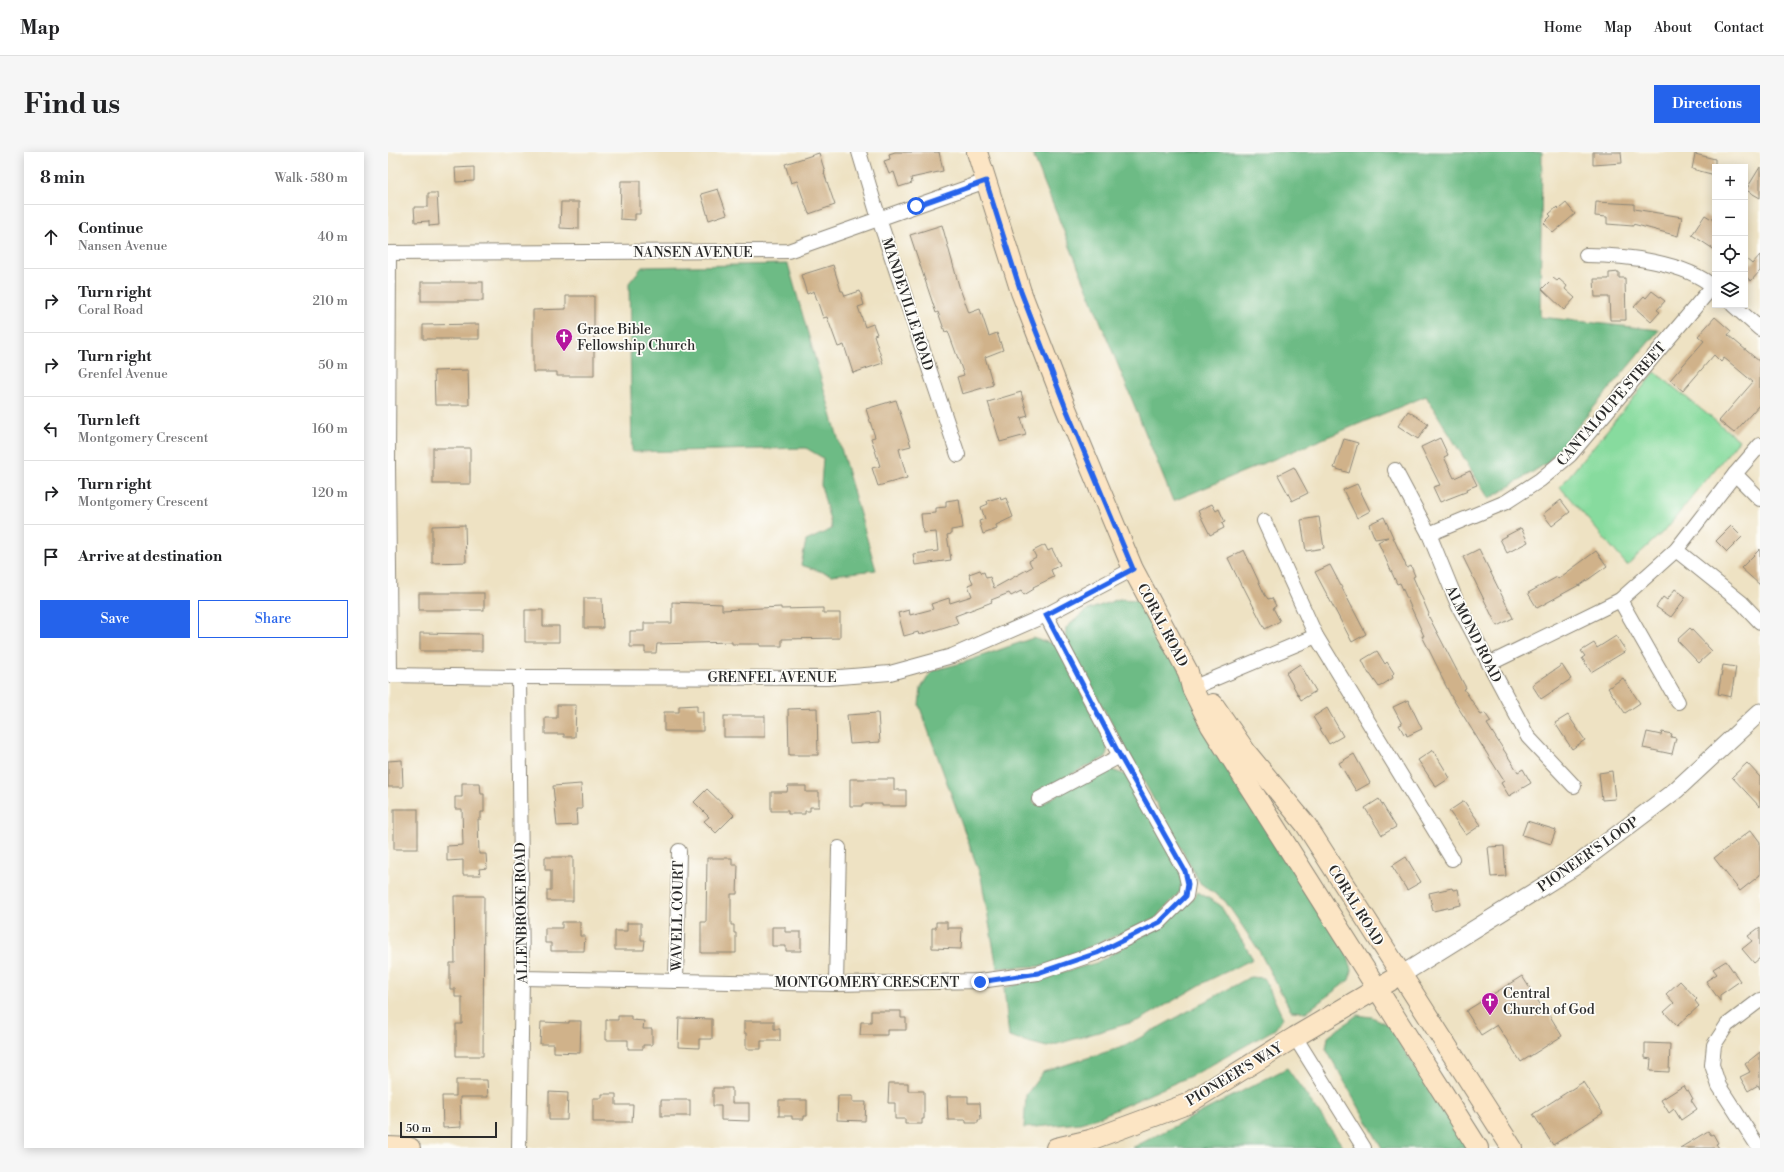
<!DOCTYPE html>
<meta charset="utf-8">
<style>
:root{--surface:#fff;--page:#f6f6f6;--text:#202124;--muted:#757577;--line:#e0e0e0;--accent:#2563eb}
body{margin:0;font-family:"Libre Bodoni",serif;background:var(--page);color:var(--text)}
.controls{position:absolute;right:12px;top:12px;display:grid;overflow:hidden;border-radius:0px;box-shadow:0 2px 10px #0003}
.controls button{width:36px;height:36px;display:grid;place-items:center;padding:0;border:0;border-bottom:1px solid var(--line);background:var(--surface);color:var(--text);font:20px sans-serif}
.scale{position:absolute;left:12px;bottom:10px;width:97px;box-sizing:border-box;padding-left:4px;border:2px solid #2b2b2b;border-top:0;font-size:11px;line-height:14px;white-space:nowrap;color:#2b2b2b;-webkit-text-stroke:3px #fdfcf7;paint-order:stroke}
.stop{position:absolute;width:12px;height:12px;margin:-9px;border:3px solid #2563eb;border-radius:50%;background:#fff}
.stop.end{background:#2563eb;border-color:#fff;box-shadow:0 1px 4px #0008}
.list{margin:0;padding:0;list-style:none}
h2{display:flex;justify-content:space-between;align-items:center;height:52px;margin:0;padding:0 16px;font-size:17px}
h2 small{font-size:13px;font-weight:400;color:var(--muted)}
.list li{display:grid;grid-template-columns:26px 1fr auto;gap:12px;align-items:center;box-sizing:border-box;height:64px;padding:0 16px;border-top:1px solid var(--line)}
.list b{display:block;font-size:15px;white-space:nowrap}
.list p{margin:0;font-size:13px;white-space:nowrap;color:var(--muted)}
.list em{font-size:13px;font-style:normal;color:var(--muted)}
.actions{display:flex;gap:8px;padding:12px 16px}
.actions a{flex:1;padding:9px 0;border:1px solid var(--accent);border-radius:0px;text-align:center;font-size:14px;color:var(--accent)}
.actions .main{background:var(--accent);color:#fff}
.icon{flex:none;width:22px;height:22px;fill:none;stroke:currentColor;stroke-width:2;stroke-linecap:round;stroke-linejoin:round}
.map{position:relative;flex:none;width:1372px;height:996px;overflow:hidden;border-radius:0px}
header{display:flex;align-items:center;gap:24px;box-sizing:border-box;height:56px;padding:0 20px;background:var(--surface);border-bottom:1px solid var(--line)}
header strong{font-size:19px}
nav{display:flex;gap:22px;margin-inline-start:auto;font-size:14px}
.intro{display:flex;align-items:center;justify-content:space-between;box-sizing:border-box;height:96px;padding:0 24px}
h1{margin:0;font-size:28px}
.button{padding:10px 18px;border-radius:0px;background:var(--accent);color:#fff;font-size:14px;font-weight:700}
main{display:flex;gap:24px;padding:0 24px}
aside{flex:1;background:var(--surface);border-radius:0px;box-shadow:0 2px 10px #0003}
.map>svg:first-child{display:block}
.green{fill:#87db9e;stroke:#598364}
.forest{fill:#6dbb85;stroke:#4c7358}
.building{fill:#d0b28a}
.lines{fill:none;stroke-linecap:round;stroke-linejoin:round}
.minor-casing{stroke:#8c8677;stroke-width:16}
.tertiary-casing{stroke:#8c8677;stroke-width:19}
.secondary-casing{stroke:#8c8677;stroke-width:22}
.minor{stroke:#fff;stroke-width:14}
.tertiary{stroke:#fff;stroke-width:17}
.secondary{stroke:#fce5c4;stroke-width:20}
.route{stroke:#2563eb;stroke-width:5}
.labels{text-anchor:middle;stroke-width:3.5;stroke-linejoin:round;paint-order:stroke}
.street-label{font-size:14px;fill:#2b2b2b;stroke:#fdfcf7}
.poi-label{font-size:14px;fill:#2b2b2b;stroke:#fdfcf7;text-anchor:start}
</style>
<header>
<strong>Map</strong>
<nav><a>Home</a><a>Map</a><a>About</a><a>Contact</a></nav>
</header>
<div class="intro"><h1>Find us</h1><a class="button">Directions</a></div>
<main>
<aside>
<h2>8 min<small>Walk · 580 m</small></h2>
<ul class="list">
<li><svg class="icon" aria-label="ahead" viewBox="0 0 24 24"><path d="M12 20V5M6 11l6-6 6 6"/></svg><div><b>Continue</b><p>Nansen Avenue</p></div><em>40 m</em></li>
<li><svg class="icon" aria-label="right" viewBox="0 0 24 24"><path d="M7 20v-9h11M14 6l5 5-5 5"/></svg><div><b>Turn right</b><p>Coral Road</p></div><em>210 m</em></li>
<li><svg class="icon" aria-label="right" viewBox="0 0 24 24"><path d="M7 20v-9h11M14 6l5 5-5 5"/></svg><div><b>Turn right</b><p>Grenfel Avenue</p></div><em>50 m</em></li>
<li><svg class="icon" aria-label="left" viewBox="0 0 24 24"><path d="M17 20v-9H6M10 6l-5 5 5 5"/></svg><div><b>Turn left</b><p>Montgomery Crescent</p></div><em>160 m</em></li>
<li><svg class="icon" aria-label="right" viewBox="0 0 24 24"><path d="M7 20v-9h11M14 6l5 5-5 5"/></svg><div><b>Turn right</b><p>Montgomery Crescent</p></div><em>120 m</em></li>
<li><svg class="icon" aria-label="arrive" viewBox="0 0 24 24"><path d="M6 21V4h12l-3 4 3 4H6"/></svg><div><b>Arrive at destination</b></div></li>
</ul>
<div class="actions"><a class="main">Save</a><a>Share</a></div>
</aside>
<div class="map">
<svg width="1372" height="996" viewBox="0 0 1372 996">
<rect width="100%" height="100%" fill="#fdfcf7"/>
<filter id="ink" filterUnits="userSpaceOnUse"><feTurbulence type="fractalNoise" baseFrequency=".025" numOctaves="2"/><feDisplacementMap in="SourceGraphic" scale="8" xChannelSelector="R" yChannelSelector="G"/><feConvolveMatrix kernelMatrix="1 2 1 2 8 2 1 2 1" color-interpolation-filters="sRGB"/></filter>
<filter id="wash" filterUnits="userSpaceOnUse"><feTurbulence type="fractalNoise" baseFrequency=".012" numOctaves="4" result="noise"/><feDisplacementMap in="SourceGraphic" scale="16" xChannelSelector="R" yChannelSelector="G"/><feGaussianBlur stdDeviation="0.9" result="paint"/><feColorMatrix in="noise" values="0 0 0 0 0 0 0 0 0 0 0 0 0 0 0 0 0 1.4 0 .05"/><feComposite in="paint" operator="in"/></filter>
<g filter="url(#wash)">
<rect width="100%" height="100%" fill="#eee2c3"/>
<polygon class="green" points="1267,220 1351,288 1278,377 1239,413 1172,335"/>
<g class="forest">
<polygon points="641,0 1154,0 1152,165 1271,178 1159,311 1101,347 1038,244 785,349 645,3"/>
<polygon points="400,112 488,418 444,423 413,413 418,389 444,377 433,333 435,306 418,296 244,300 241,131 254,115"/>
<polygon points="731,447 751,448 958,797 964,818 961,828 918,860 903,859 870,797 837,749 812,731 677,487 678,476 697,459"/>
<polygon points="645,486 669,493 720,593 718,605 653,637 645,650 652,654 681,635 721,617 738,623 795,719 795,737 767,767 657,814 609,816 593,725 531,553 533,536 544,519 577,510"/>
<polygon points="810,740 832,753 865,807 819,829 752,868 659,895 621,885 616,836 708,811 774,773 802,750"/>
<polygon points="862,825 876,826 895,866 887,877 809,921 709,966 692,971 636,976 638,943 655,920 737,894"/>
<polygon points="969,863 984,865 1000,873 1080,996 994,996 938,897 940,885"/>
<polygon points="899,916 956,996 744,996"/>
</g>
<g id="blocks">
<g class="building">
<polygon points="507,0 551,0 555,19 523,26 524,31 511,35 506,20 501,22 496,9 502,7 501,2"/>
<polygon points="1205,0 1233,0 1234,11 1205,13"/>
<polygon points="431,1 437,20 436,21 447,53 421,62 409,29 403,31 397,12"/>
<polygon points="1307,2 1327,7 1327,23 1304,17"/>
<polygon points="86,15 86,29 68,30 67,16"/>
<polygon points="1372,15 1372,46 1358,38"/>
<polygon points="233,29 252,29 252,62 247,62 247,68 232,67"/>
<polygon points="330,37 339,62 321,68 313,42"/>
<polygon points="40,41 49,41 51,73 41,74 41,69 27,70 26,55 40,55"/>
<polygon points="173,50 191,50 191,77 172,76"/>
<polygon points="1208,50 1246,52 1246,57 1294,65 1290,84 1245,72 1245,74 1219,72 1219,65 1207,64"/>
<polygon points="1178,51 1187,62 1165,81 1156,71 1163,64 1161,62 1169,55 1171,57"/>
<polygon points="1317,63 1327,69 1327,98 1304,83"/>
<polygon points="554,73 571,134 581,161 592,157 601,184 609,181 615,198 597,205 605,233 574,242 569,225 576,223 560,179 557,180 550,160 548,161 522,83"/>
<polygon points="1372,103 1372,119 1363,129 1357,124 1357,106 1364,112"/>
<polygon points="445,113 453,139 455,139 457,144 472,139 476,153 470,155 477,175 485,172 489,182 486,183 495,211 465,221 456,193 450,195 439,165 435,166 426,139 419,142 413,123"/>
<polygon points="1231,120 1231,126 1237,126 1238,168 1222,168 1221,145 1207,145 1206,127 1221,127 1221,121"/>
<polygon points="1165,126 1169,129 1171,127 1179,134 1177,137 1187,146 1176,158 1154,137"/>
<rect x="33" y="130" width="62" height="19"/>
<polygon points="1264,139 1277,149 1269,158 1272,160 1263,170 1246,155 1256,144 1258,146"/>
<polygon points="178,144 206,144 206,224 169,224 169,220 145,220 145,158 178,157"/>
<polygon points="1327,165 1343,179 1340,183 1372,210 1372,252 1346,281 1331,269 1365,230 1340,209 1336,206 1333,210 1326,203 1295,239 1282,228 1316,189 1310,184"/>
<polygon points="91,172 91,187 35,187 35,173"/>
<polygon points="80,218 81,253 47,253 46,219"/>
<polygon points="633,240 640,264 633,266 638,283 612,290 600,250"/>
<polygon points="508,248 523,294 511,297 519,326 490,334 484,316 492,314 483,286 487,285 478,257"/>
<polygon points="1020,259 1040,272 1030,287 1010,274"/>
<polygon points="1052,286 1060,303 1056,305 1066,326 1082,319 1089,333 1079,337 1080,339 1052,350 1045,335 1052,333 1033,295"/>
<polygon points="956,287 970,291 961,321 946,316"/>
<rect x="45" y="296" width="37" height="36"/>
<polygon points="906,315 920,341 904,349 890,323"/>
<polygon points="969,332 982,359 969,366 955,338"/>
<polygon points="612,345 613,348 618,346 625,365 608,373 609,377 595,382 591,369 597,367 593,355 600,352 599,349"/>
<polygon points="571,347 575,376 563,378 563,382 559,383 563,408 527,413 525,402 550,399 548,380 535,381 533,362 548,361 548,356 558,355 558,349"/>
<polygon points="1173,348 1182,360 1164,374 1155,362"/>
<polygon points="824,352 828,359 831,357 837,370 834,371 836,376 822,383 810,359"/>
<polygon points="931,365 936,396 918,399 913,368"/>
<polygon points="996,365 1019,416 1023,414 1027,424 1025,425 1041,462 1040,463 1078,536 1076,537 1093,563 1097,561 1103,570 1099,572 1130,620 1135,617 1143,631 1121,644 1113,631 1116,629 1063,544 1052,522 1053,522 1034,484 1036,484 1012,431 1009,432 990,390 1000,385 987,387 981,372"/>
<polygon points="77,373 78,410 44,411 44,374"/>
<polygon points="1343,374 1354,385 1339,400 1328,389"/>
<polygon points="1133,376 1140,390 1119,401 1112,387"/>
<polygon points="657,393 660,399 664,397 672,413 663,418 666,425 645,435 646,437 636,443 633,439 623,444 621,441 603,448 604,450 567,464 570,471 531,483 530,480 516,484 510,461 521,458 522,463 545,457 543,452 561,446 562,451 584,444 580,433 585,431 581,422 592,418 594,421 596,420 598,426 602,425 606,436 644,415 641,409 648,405 645,399"/>
<polygon points="1091,397 1125,466 1109,474 1075,405"/>
<polygon points="1372,397 1372,433 1353,416"/>
<polygon points="856,398 877,443 880,447 884,446 888,454 885,456 892,469 877,477 855,434 854,435 840,406"/>
<polygon points="1208,399 1219,414 1191,434 1191,433 1149,456 1140,441 1169,425 1170,427"/>
<polygon points="942,413 978,482 964,490 927,420"/>
<polygon points="1287,437 1298,445 1283,465 1268,455 1275,445 1279,448"/>
<rect x="31" y="441" width="65" height="17"/>
<polygon points="196,446 214,446 215,476 196,476"/>
<polygon points="284,450 334,452 334,458 393,455 393,457 435,456 435,461 452,461 452,486 394,487 394,494 372,494 372,492 344,492 344,490 269,492 268,501 257,501 257,495 242,495 242,479 256,479 256,471 284,471"/>
<polygon points="137,458 155,458 155,474 171,474 171,490 137,490"/>
<polygon points="1302,476 1324,499 1311,511 1289,488"/>
<polygon points="32,481 94,482 94,499 32,499"/>
<polygon points="1228,484 1238,499 1203,520 1194,506 1197,504 1193,499 1206,491 1209,496"/>
<polygon points="989,499 997,512 999,510 1006,521 1004,523 1005,526 991,535 982,522 981,522 974,508"/>
<polygon points="912,512 928,539 913,548 898,521"/>
<polygon points="1174,513 1183,527 1153,547 1144,533"/>
<polygon points="1335,513 1348,515 1343,545 1330,542"/>
<polygon points="1235,526 1252,551 1237,561 1220,536"/>
<polygon points="1020,548 1034,577 1019,584 1018,581 1016,582 1011,573 1014,572 1005,555"/>
<polygon points="169,553 188,553 187,585 176,585 176,582 157,582 157,566 169,566"/>
<polygon points="309,553 309,560 315,560 315,579 276,579 276,560 291,560 291,554"/>
<polygon points="429,556 430,603 401,603 400,557"/>
<polygon points="939,556 955,584 941,592 925,565"/>
<polygon points="490,561 492,590 462,592 459,563"/>
<polygon points="1180,563 1197,588 1184,597 1167,571"/>
<rect x="336" y="564" width="41" height="21"/>
<polygon points="1259,580 1273,583 1274,580 1284,582 1283,585 1288,586 1284,602 1255,596"/>
<polygon points="1045,598 1062,626 1048,635 1030,608"/>
<polygon points="966,602 982,631 968,639 951,611"/>
<polygon points="14,608 15,635 0,635 0,609"/>
<polygon points="1359,611 1372,625 1372,655 1344,625"/>
<polygon points="1224,619 1227,647 1214,648 1211,621"/>
<polygon points="462,627 506,627 506,638 518,638 518,654 494,654 494,652 474,652 474,654 462,654"/>
<polygon points="74,631 92,631 93,642 96,642 96,660 93,660 93,667 90,667 91,702 98,702 99,716 91,717 92,723 75,723 75,708 59,709 59,694 75,693 74,657 67,657 67,645 74,645"/>
<polygon points="193,632 194,657 188,657 189,673 169,674 165,634"/>
<polygon points="400,634 418,634 418,640 431,640 431,655 422,655 422,659 417,659 417,662 400,662 400,659 383,659 383,640 399,640"/>
<polygon points="319,637 346,663 328,681 316,669 321,665 306,650"/>
<polygon points="991,647 1008,675 994,683 977,656"/>
<polygon points="1076,649 1093,673 1078,683 1061,659"/>
<rect x="6" y="657" width="24" height="40"/>
<polygon points="1139,669 1168,678 1163,692 1134,683"/>
<polygon points="1363,678 1372,690 1372,723 1352,739 1326,706"/>
<polygon points="1116,694 1118,724 1103,725 1100,695"/>
<polygon points="157,705 185,705 185,749 159,749 159,738 163,738 163,718 157,718"/>
<polygon points="1018,705 1033,730 1019,738 1004,714"/>
<polygon points="319,706 344,706 344,713 350,713 349,742 343,742 343,773 346,773 346,781 348,781 348,801 313,801 313,770 318,770"/>
<polygon points="1064,736 1065,738 1070,737 1073,753 1045,759 1041,741"/>
<polygon points="66,744 96,744 95,904 68,904 68,872 74,872 74,845 67,845 67,837 62,837 62,811 67,811"/>
<polygon points="174,770 192,770 192,784 197,784 196,799 163,799 163,791 157,791 157,776 174,776"/>
<polygon points="548,770 559,770 559,776 574,776 573,797 544,796 544,776 548,776"/>
<polygon points="239,771 253,771 253,788 257,788 256,798 227,798 227,779 239,779"/>
<polygon points="384,775 397,775 397,780 413,780 413,799 398,799 398,794 384,794"/>
<polygon points="1372,775 1372,806 1366,811 1354,797 1364,789 1360,784"/>
<polygon points="1338,809 1352,829 1332,843 1332,849 1318,829 1329,822 1325,817"/>
<polygon points="1134,824 1157,860 1159,859 1174,884 1133,910 1109,873 1093,883 1078,859"/>
<polygon points="1292,829 1309,847 1307,849 1311,854 1289,874 1276,860 1286,851 1278,842"/>
<polygon points="483,859 513,859 513,866 518,866 518,878 499,878 499,883 472,883 473,870 483,870"/>
<polygon points="230,864 243,864 243,868 256,869 255,877 264,877 264,893 255,893 255,897 240,897 240,888 218,888 218,868 230,868"/>
<polygon points="291,866 324,867 324,887 311,887 311,896 290,895"/>
<polygon points="181,869 193,869 192,901 166,900 166,892 152,892 153,870 181,871"/>
<polygon points="356,869 386,869 386,877 392,877 392,889 373,889 373,897 358,897 358,881 356,881"/>
<polygon points="1257,891 1282,892 1281,920 1262,919 1263,907 1257,906"/>
<polygon points="1372,900 1372,937 1370,933 1360,939 1352,925 1362,920 1357,912"/>
<polygon points="68,928 99,928 100,945 72,945 73,975 55,976 54,944 68,944"/>
<polygon points="1195,930 1215,961 1165,993 1145,962"/>
<polygon points="501,931 520,931 520,939 536,939 536,967 534,967 534,972 517,972 517,967 507,967 507,951 500,951"/>
<polygon points="1295,934 1298,939 1300,938 1305,947 1303,948 1309,957 1293,968 1286,957 1281,961 1273,948"/>
<polygon points="325,936 344,936 344,951 361,951 361,969 333,968 333,954 325,954"/>
<polygon points="161,940 180,941 179,968 161,968"/>
<polygon points="214,942 228,942 228,953 245,953 244,970 205,970 205,946 214,946"/>
<polygon points="450,944 464,944 464,950 478,950 477,969 449,968"/>
<polygon points="559,944 580,944 580,951 592,951 593,968 590,968 590,971 578,971 578,968 560,968"/>
<rect x="273" y="948" width="29" height="16"/>
<polygon points="391,948 419,948 419,964 416,964 416,967 404,967 404,964 391,964"/>
<polygon points="1320,979 1323,983 1325,982 1330,991 1328,992 1331,996 1292,996"/>
</g>
</g>
</g>
<g filter="url(#ink)">
<use href="#blocks" fill-opacity="0" stroke="#8c8677" stroke-width="1"/>
<g class="lines">
<defs>
<g id="minor">
<polyline points="471,0 491,67 570,303"/>
<polyline points="0,101 400,99 598,29"/>
<polyline points="1,101 0,312 2,522"/>
<path d="M1198,103C1237,103 1298,110 1327,136"/>
<polyline points="1345,153 1372,177"/>
<polyline points="1007,318 1041,382 1070,453 1140,585 1186,634"/>
<polyline points="1347,322 1372,347"/>
<polyline points="876,369 928,484 1064,707"/>
<polyline points="1041,382 1118,350 1152,328 1182,303 1325,134"/>
<polyline points="1288,398 1354,451 1372,470"/>
<polyline points="1232,448 1290,550"/>
<polyline points="1101,512 1232,448 1288,398 1347,322 1372,293"/>
<polyline points="0,523 131,525 439,526 502,521 564,504 658,463 745,417"/>
<polyline points="131,525 134,826 131,996"/>
<polyline points="804,536 928,484"/>
<polyline points="651,647 732,604"/>
<polyline points="134,826 448,832 592,829 650,821 709,801 772,770 798,744 800,732 797,719 732,604 658,463"/>
<polyline points="288,829 291,699"/>
<polyline points="448,832 451,696"/>
<polyline points="907,885 976,996"/>
<polyline points="1371,996 1331,934 1324,913 1326,893 1339,873 1372,848"/>
</g>
<polyline id="tertiary" points="1013,823 1189,713 1288,638 1372,560"/>
<g id="secondary">
<polyline points="589,0 633,140 677,254 745,417 800,520 804,536 823,574 1090,996"/>
<polyline points="825,552 858,600 918,673 1124,996"/>
<polyline points="0,995 22,996"/>
<polyline points="668,996 702,988 799,952 907,885 1002,829"/>
</g>
</defs>
<use href="#minor" class="minor-casing"/>
<use href="#tertiary" class="tertiary-casing"/>
<use href="#secondary" class="secondary-casing"/>
<use href="#minor" class="minor"/>
<use href="#tertiary" class="tertiary"/>
<use href="#secondary" class="secondary"/>
</g>
</g>
<g class="lines" filter="url(#ink)">
<polyline class="route" points="528,54 598,29 633,140 677,254 745,417 658,463 732,604 797,719 800,732 798,744 772,770 709,801 650,821 592,830"/>
</g>
<defs>
<symbol id="church-pin" viewBox="-11 -11 22 30"><path d="M0 17L-7.5 6A9.5 9.5 0 1 1 7.5 6Z" fill="#b5179e" stroke="#fdfcf7"/><path d="M-1.2-6h2.4v3.5h3.3v2.4h-3.3V6h-2.4V-.1h-3.3v-2.4h3.3Z" fill="#fff"/></symbol>
</defs>
<g fill-rule="evenodd">
<use href="#church-pin" x="166" y="175" width="20" height="27"/>
<use href="#church-pin" x="1092" y="839" width="20" height="27"/>
</g>
<g class="labels">
<g class="street-label">
<text x="305" y="105">NANSEN AVENUE</text>
<text transform="translate(520 152) rotate(72)" y="5">MANDEVILLE ROAD</text>
<text transform="translate(1223 252) rotate(-49)" y="5">CANTALOUPE STREET</text>
<text transform="translate(775 473) rotate(62)" y="5">CORAL ROAD</text>
<text transform="translate(1086 482) rotate(63)" y="5">ALMOND ROAD</text>
<text x="384" y="530">GRENFEL AVENUE</text>
<text transform="translate(1200 702) rotate(-35)" y="5">PIONEER'S LOOP</text>
<text transform="translate(968 753) rotate(58)" y="5">CORAL ROAD</text>
<text transform="translate(133 761) rotate(-91)" y="5">ALLENBROKE ROAD</text>
<text transform="translate(289 764) rotate(-89)" y="5">WAVELL COURT</text>
<text x="479" y="835">MONTGOMERY CRESCENT</text>
<text transform="translate(846 922) rotate(-31)" y="5">PIONEER'S WAY</text>
</g>
<g class="poi-label">
<text x="189" y="182">Grace Bible<tspan x="189" dy="16">Fellowship Church</tspan></text>
<text x="1115" y="846">Central<tspan x="1115" dy="16">Church of God</tspan></text>
</g>
</g>
</svg>
<div class="controls">
<button>+</button>
<button>−</button>
<button><svg class="icon" aria-label="locate" viewBox="0 0 24 24"><circle cx="12" cy="12" r="6"/><path d="M12 2v4M12 18v4M2 12h4M18 12h4"/></svg></button>
<button><svg class="icon" aria-label="layers" viewBox="0 0 24 24"><path d="M12 4l9 5-9 5-9-5zM3 14l9 5 9-5"/></svg></button>
</div>
<div class="scale">50 m</div>
<div class="stop" style="left:528px;top:54px"></div>
<div class="stop end" style="left:592px;top:830px"></div>
</div>
</main>
